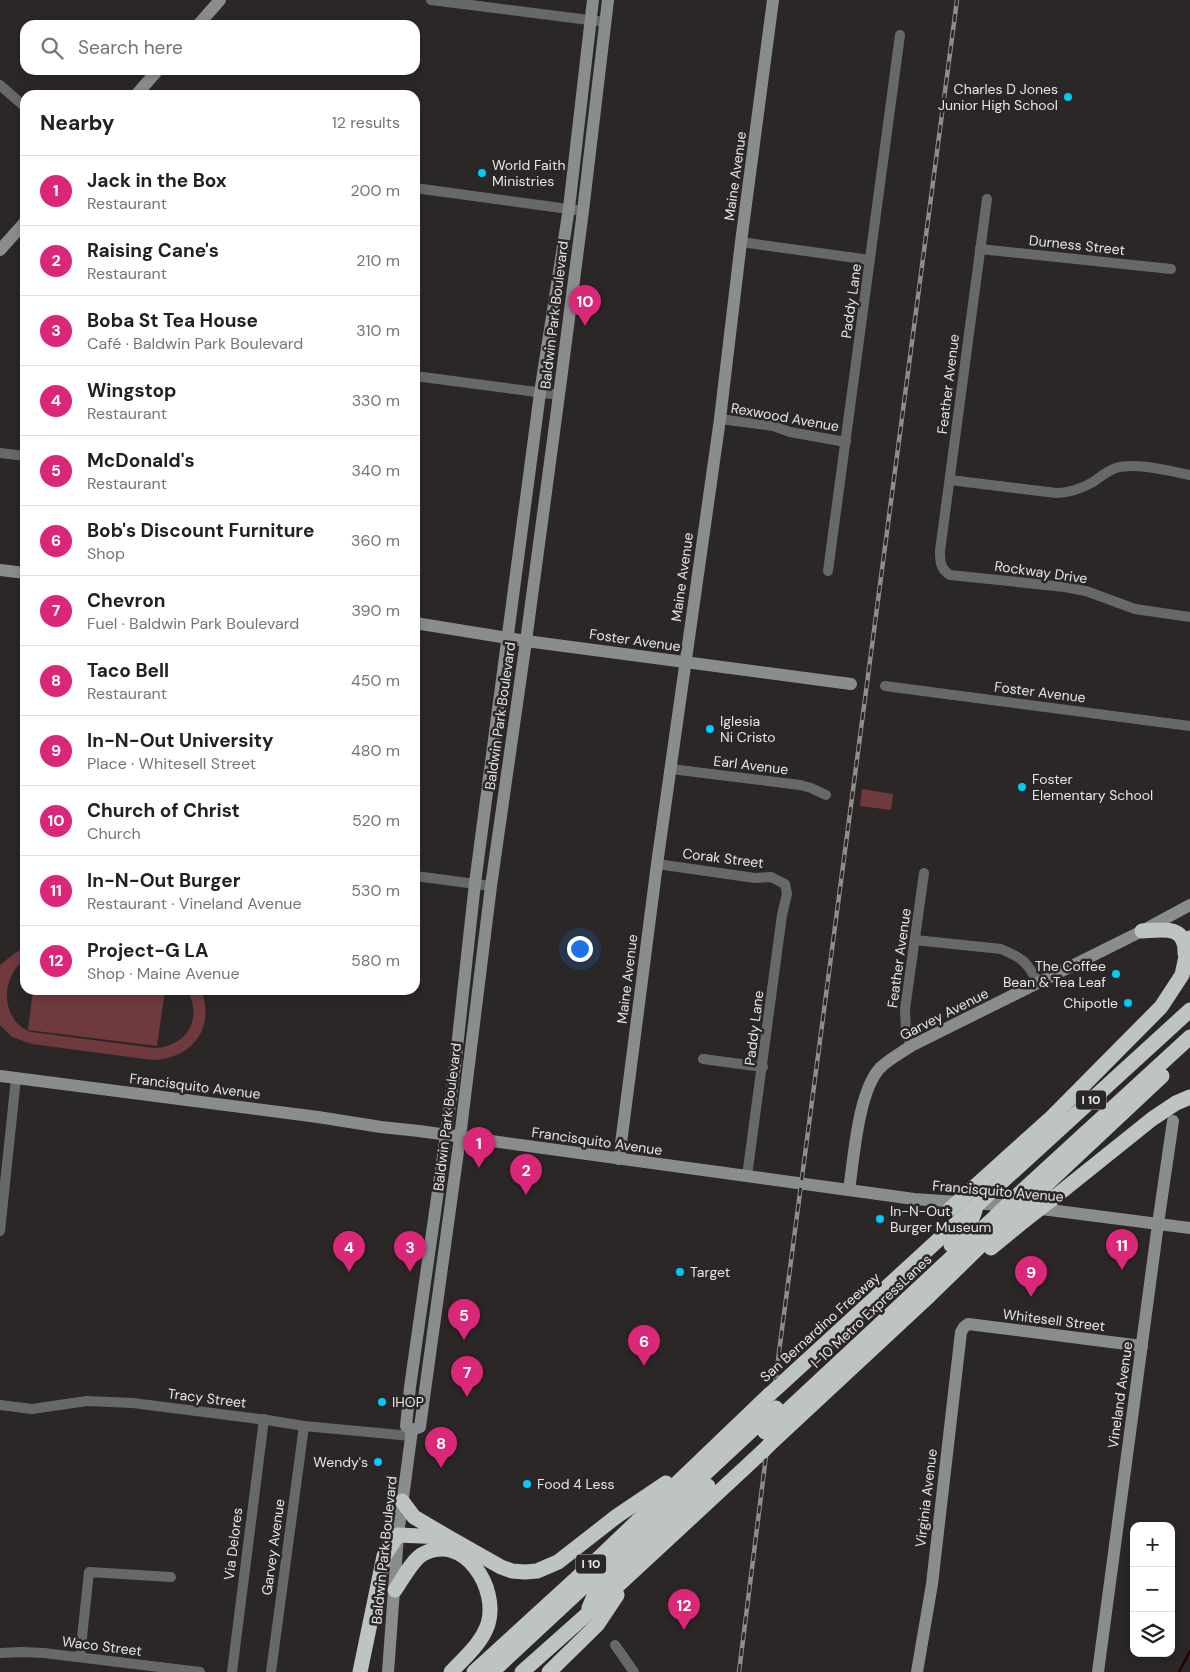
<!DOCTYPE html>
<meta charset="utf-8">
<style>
:root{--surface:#fff;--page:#f6f6f6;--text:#202124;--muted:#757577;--line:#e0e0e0;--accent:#db2777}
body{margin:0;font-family:"DM Sans",sans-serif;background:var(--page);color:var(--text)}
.controls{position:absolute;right:15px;bottom:15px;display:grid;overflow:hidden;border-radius:10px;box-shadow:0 2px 8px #0003}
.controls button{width:45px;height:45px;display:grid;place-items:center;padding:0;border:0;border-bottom:1px solid var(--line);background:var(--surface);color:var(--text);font:25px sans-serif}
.you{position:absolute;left:579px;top:948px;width:18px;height:18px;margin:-12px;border:4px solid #fff;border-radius:50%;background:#1a73e8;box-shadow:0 0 0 8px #1a73e833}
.badge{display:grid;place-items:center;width:32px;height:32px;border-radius:50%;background:var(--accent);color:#fff;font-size:16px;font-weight:700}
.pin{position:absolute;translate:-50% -41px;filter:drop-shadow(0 1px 2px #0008)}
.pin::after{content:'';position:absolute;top:26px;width:18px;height:15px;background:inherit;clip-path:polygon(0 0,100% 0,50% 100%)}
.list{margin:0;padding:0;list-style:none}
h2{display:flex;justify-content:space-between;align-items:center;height:65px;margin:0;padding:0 20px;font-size:21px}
h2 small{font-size:16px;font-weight:400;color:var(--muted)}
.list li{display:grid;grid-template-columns:32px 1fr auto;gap:15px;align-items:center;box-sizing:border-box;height:70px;padding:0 20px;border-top:1px solid var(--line)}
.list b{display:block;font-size:19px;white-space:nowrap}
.list p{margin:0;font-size:16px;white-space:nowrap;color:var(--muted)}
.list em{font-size:16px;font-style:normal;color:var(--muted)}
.icon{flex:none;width:28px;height:28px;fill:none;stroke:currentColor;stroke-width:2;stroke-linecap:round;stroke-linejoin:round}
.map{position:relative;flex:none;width:1190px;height:1672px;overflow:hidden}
.search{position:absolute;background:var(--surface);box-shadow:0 2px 8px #0003;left:20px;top:20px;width:400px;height:55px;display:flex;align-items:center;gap:12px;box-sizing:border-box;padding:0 18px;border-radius:15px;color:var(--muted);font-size:19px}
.panel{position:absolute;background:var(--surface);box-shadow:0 2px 8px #0003;left:20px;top:90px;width:400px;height:905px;border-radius:15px}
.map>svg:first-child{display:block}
.green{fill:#6f3a3e}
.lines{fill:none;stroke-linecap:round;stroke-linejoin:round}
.stream{stroke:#2a0005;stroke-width:2.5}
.street{stroke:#676969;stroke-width:10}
.secondary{stroke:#8a8d8e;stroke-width:12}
.highway{stroke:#bec3c4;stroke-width:15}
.rail-casing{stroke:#8f8c8c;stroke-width:4.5}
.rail{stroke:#2b2727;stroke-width:2.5;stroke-dasharray:8;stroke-linecap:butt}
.highway-bridge{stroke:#bec3c4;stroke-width:15}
.poi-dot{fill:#00cbf8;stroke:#2b2727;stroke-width:2}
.labels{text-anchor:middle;stroke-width:5;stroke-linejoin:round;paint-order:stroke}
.shield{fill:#2b2727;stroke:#afacac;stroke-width:1}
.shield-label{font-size:12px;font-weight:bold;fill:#e8e5e5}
.poi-label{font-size:14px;fill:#e8e5e5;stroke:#2b2727;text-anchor:start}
.street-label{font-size:14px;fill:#e8e5e5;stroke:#2b2727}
</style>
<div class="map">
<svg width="1190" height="1672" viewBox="0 0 1190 1672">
<rect width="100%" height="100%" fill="#2b2727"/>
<g class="green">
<polygon points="862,789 893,794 891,810 860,806"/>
<path d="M25,948V960C0,976 0,1021 31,1032L154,1048C186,1047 204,1019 187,990H201C216,1028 192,1059 152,1060L32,1044L12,1037L0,1025V965L15,953Z"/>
<polygon points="33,990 165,990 157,1046 28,1030"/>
</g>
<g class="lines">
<polyline class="stream" points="1179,1672 1190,1651"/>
<g class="street">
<polyline points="431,0 605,22"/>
<polyline points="0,85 25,107"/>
<polyline points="415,188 583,211"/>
<path d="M987,199L940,551C940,561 940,569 950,575L1065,587L1086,591L1135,609L1190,617"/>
<polyline points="741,242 870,260"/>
<polyline points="980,249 1171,269"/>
<polyline points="415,376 559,395"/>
<polyline points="720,419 773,426 790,432 846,442"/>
<polyline points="0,453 25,456"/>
<path d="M950,480L1056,493C1069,493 1081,489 1093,482C1100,477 1107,471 1116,468C1136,462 1170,471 1190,475"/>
<polyline points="828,571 900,35"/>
<polyline points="885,686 1190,726"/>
<polyline points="671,769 800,785 811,788 826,795"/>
<polyline points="657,864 755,878 771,877 785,884 787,894 782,915 747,1176"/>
<polyline points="415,876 491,886"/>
<path d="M915,940L1001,949C1022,958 1027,961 1038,983"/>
<polyline points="911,1046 906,1032 905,1009 924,873"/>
<polyline points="703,1059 763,1067"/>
<polyline points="0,1231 16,1078"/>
<polyline points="0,1405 32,1409 87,1401 133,1403 267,1420 304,1426 411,1436"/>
<polyline points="615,1645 634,1672"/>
<polyline points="0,1653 22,1652 44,1653 200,1672"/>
<polyline points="80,1656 89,1572 171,1577"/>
<polyline points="232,1672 264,1419"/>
<polyline points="271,1672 304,1426"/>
</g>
<g class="secondary">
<polyline points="198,25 220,0"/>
<polyline points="136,95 158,70"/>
<polyline points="0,250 25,222"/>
<polyline points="0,570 25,573"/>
<polyline points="415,623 526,641 851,684"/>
<polyline points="0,1076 318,1117 381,1127 419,1131 914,1199 1014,1206"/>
<polyline points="619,1159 657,864 720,419 741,242 773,0"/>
<path d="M849,1190C854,1157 858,1092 880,1068C889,1059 901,1053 911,1046L1142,931L1190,905"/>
<polyline points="1034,1208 1190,1228"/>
<polyline points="412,1430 420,1427 460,1137 491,886 526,641 559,395 583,211 608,0"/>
<polyline points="412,1430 406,1426 410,1387 446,1135 455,1066 475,883 540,393 569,208 593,0"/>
<polyline points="388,1672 398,1535 412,1430"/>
<polyline points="917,1672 932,1584 961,1332 964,1327 968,1324 1142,1346"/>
<polyline points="1098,1672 1158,1224 1173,1121"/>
</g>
<g class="highway">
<path d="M1142,931C1162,930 1186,924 1185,953"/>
<polyline points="972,1189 1052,1117 1161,1007 1182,975 1190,938"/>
<polyline points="993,1190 1190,1010"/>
<polyline points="1019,1194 1190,1037"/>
<polyline points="1034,1196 1162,1076"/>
<polyline points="1056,1196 1152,1119 1176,1103 1190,1097"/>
<path d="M951,1245C963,1233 973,1222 976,1206"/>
<polyline points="991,1248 1025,1220"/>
<polyline points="779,1386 973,1208"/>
<polyline points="774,1423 996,1216"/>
<polyline points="772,1442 929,1296 1009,1218"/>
<polyline points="402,1501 414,1517 448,1537 501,1567 512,1571 525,1572 537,1571 558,1562 617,1516 666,1483"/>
<path d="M395,1590C402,1580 413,1559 423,1554C464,1532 499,1588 488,1624C482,1643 464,1658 451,1672"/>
<polyline points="589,1608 597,1589 708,1486"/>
<polyline points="360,1672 384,1556 398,1535 444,1537"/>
<polyline points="474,1672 602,1555 769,1395"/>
<polyline points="492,1672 766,1417"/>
<polyline points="522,1672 585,1616 762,1452"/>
<polyline points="549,1672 597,1625 617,1595"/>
</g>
<defs>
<polyline id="rail" points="739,1672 779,1352 957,0"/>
</defs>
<use href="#rail" class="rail-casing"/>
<use href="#rail" class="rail"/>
<g class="highway-bridge">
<polyline points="976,1206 993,1190"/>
<polyline points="950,1209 972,1189"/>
<polyline points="996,1216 1019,1194"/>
<polyline points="1009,1218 1034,1196"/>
<polyline points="1025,1220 1056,1196"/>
<polyline points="769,1395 779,1386"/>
<polyline points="766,1417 776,1408"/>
<polyline points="765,1432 774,1423"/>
<polyline points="762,1452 772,1442"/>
</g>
</g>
<g class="poi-dot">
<circle cx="1068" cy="97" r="5"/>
<circle cx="482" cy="173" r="5"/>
<circle cx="710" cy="729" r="5"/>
<circle cx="1022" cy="787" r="5"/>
<circle cx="1116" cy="974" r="5"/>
<circle cx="1128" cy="1003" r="5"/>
<circle cx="880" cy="1219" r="5"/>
<circle cx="680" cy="1272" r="5"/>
<circle cx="382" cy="1402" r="5"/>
<circle cx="378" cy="1462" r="5"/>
<circle cx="527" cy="1484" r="5"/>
</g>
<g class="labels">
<g class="shield">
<rect x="1076" y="1090.5" width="30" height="19" rx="4"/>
<rect x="576" y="1554.5" width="30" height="19" rx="4"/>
</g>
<g class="shield-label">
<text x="1091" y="1104">I 10</text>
<text x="591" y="1568">I 10</text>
</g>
<g class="poi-label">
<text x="1058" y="94" text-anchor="end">Charles D Jones<tspan x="1058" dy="16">Junior High School</tspan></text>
<text x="492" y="170">World Faith<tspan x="492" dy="16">Ministries</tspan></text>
<text x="720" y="726">Iglesia<tspan x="720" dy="16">Ni Cristo</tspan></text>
<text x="1032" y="784">Foster<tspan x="1032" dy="16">Elementary School</tspan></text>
<text x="1106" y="971" text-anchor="end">The Coffee<tspan x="1106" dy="16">Bean &amp; Tea Leaf</tspan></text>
<text x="1118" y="1008" text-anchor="end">Chipotle</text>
<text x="890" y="1216">In-N-Out<tspan x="890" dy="16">Burger Museum</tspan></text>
<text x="690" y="1277">Target</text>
<text x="392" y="1407">IHOP</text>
<text x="368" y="1467" text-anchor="end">Wendy's</text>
<text x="537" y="1489">Food 4 Less</text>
</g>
<g class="street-label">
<text transform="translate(735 176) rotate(-82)" y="5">Maine Avenue</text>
<text transform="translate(1077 245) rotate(6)" y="5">Durness Street</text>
<text transform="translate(851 301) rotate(-82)" y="5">Paddy Lane</text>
<text transform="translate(554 315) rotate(-83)" y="5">Baldwin Park Boulevard</text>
<text transform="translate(948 384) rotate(-83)" y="5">Feather Avenue</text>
<text transform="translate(785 417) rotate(10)" y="5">Rexwood Avenue</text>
<text transform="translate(1041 572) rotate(8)" y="5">Rockway Drive</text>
<text transform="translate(682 577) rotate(-82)" y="5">Maine Avenue</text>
<text transform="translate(635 640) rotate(8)" y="5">Foster Avenue</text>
<text transform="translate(1040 692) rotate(7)" y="5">Foster Avenue</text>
<text transform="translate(500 716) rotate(-82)" y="5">Baldwin Park Boulevard</text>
<text transform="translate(751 765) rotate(7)" y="5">Earl Avenue</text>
<text transform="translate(723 858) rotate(7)" y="5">Corak Street</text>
<text transform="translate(899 958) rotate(-82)" y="5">Feather Avenue</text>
<text transform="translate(627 979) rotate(-83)" y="5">Maine Avenue</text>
<text transform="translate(944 1014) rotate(-27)" y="5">Garvey Avenue</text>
<text transform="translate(754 1028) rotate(-83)" y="5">Paddy Lane</text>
<text transform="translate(195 1086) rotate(7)" y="5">Francisquito Avenue</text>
<text transform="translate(447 1117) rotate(-83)" y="5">Baldwin Park Boulevard</text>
<text transform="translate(597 1141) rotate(8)" y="5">Francisquito Avenue</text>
<text transform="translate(998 1191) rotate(5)" y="5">Francisquito Avenue</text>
<text transform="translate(871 1311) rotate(-43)" y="5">I-10 Metro ExpressLanes</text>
<text transform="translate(1054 1320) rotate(7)" y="5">Whitesell Street</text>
<text transform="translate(820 1327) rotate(-42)" y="5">San Bernardino Freeway</text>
<text transform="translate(1120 1395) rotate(-82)" y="5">Vineland Avenue</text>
<text transform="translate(207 1398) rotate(7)" y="5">Tracy Street</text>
<text transform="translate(926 1498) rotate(-83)" y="5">Virginia Avenue</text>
<text transform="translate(233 1544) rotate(-83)" y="5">Via Delores</text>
<text transform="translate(273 1547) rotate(-82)" y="5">Garvey Avenue</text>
<text transform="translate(384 1550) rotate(-84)" y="5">Baldwin Park Boulevard</text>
<text transform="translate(102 1646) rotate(7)" y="5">Waco Street</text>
</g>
</g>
</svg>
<div class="controls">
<button>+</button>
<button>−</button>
<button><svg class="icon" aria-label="layers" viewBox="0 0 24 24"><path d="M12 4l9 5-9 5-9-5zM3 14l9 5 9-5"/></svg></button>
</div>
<div class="you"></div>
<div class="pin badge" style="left:479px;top:1168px">1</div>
<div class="pin badge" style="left:526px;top:1195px">2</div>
<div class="pin badge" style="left:410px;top:1272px">3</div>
<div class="pin badge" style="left:349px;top:1272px">4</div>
<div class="pin badge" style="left:464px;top:1340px">5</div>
<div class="pin badge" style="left:644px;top:1366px">6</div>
<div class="pin badge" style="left:467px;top:1397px">7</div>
<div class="pin badge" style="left:441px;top:1468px">8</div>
<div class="pin badge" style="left:1031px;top:1297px">9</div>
<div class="pin badge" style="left:585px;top:326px">10</div>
<div class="pin badge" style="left:1122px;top:1270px">11</div>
<div class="pin badge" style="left:684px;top:1630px">12</div>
<div class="search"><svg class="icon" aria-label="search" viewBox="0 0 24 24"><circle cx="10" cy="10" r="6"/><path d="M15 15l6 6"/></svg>Search here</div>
<section class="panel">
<h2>Nearby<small>12 results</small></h2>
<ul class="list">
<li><span class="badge">1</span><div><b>Jack in the Box</b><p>Restaurant</p></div><em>200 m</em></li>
<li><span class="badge">2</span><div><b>Raising Cane's</b><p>Restaurant</p></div><em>210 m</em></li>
<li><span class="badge">3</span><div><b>Boba St Tea House</b><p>Café · Baldwin Park Boulevard</p></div><em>310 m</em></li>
<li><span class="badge">4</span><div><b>Wingstop</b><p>Restaurant</p></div><em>330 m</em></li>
<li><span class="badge">5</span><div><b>McDonald's</b><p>Restaurant</p></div><em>340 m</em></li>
<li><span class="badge">6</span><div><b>Bob's Discount Furniture</b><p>Shop</p></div><em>360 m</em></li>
<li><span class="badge">7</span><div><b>Chevron</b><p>Fuel · Baldwin Park Boulevard</p></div><em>390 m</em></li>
<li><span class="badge">8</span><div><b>Taco Bell</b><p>Restaurant</p></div><em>450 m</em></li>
<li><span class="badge">9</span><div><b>In-N-Out University</b><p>Place · Whitesell Street</p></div><em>480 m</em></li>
<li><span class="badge">10</span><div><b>Church of Christ</b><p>Church</p></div><em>520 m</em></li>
<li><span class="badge">11</span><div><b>In-N-Out Burger</b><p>Restaurant · Vineland Avenue</p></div><em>530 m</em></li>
<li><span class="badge">12</span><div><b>Project-G LA</b><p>Shop · Maine Avenue</p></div><em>580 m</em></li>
</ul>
</section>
</div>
